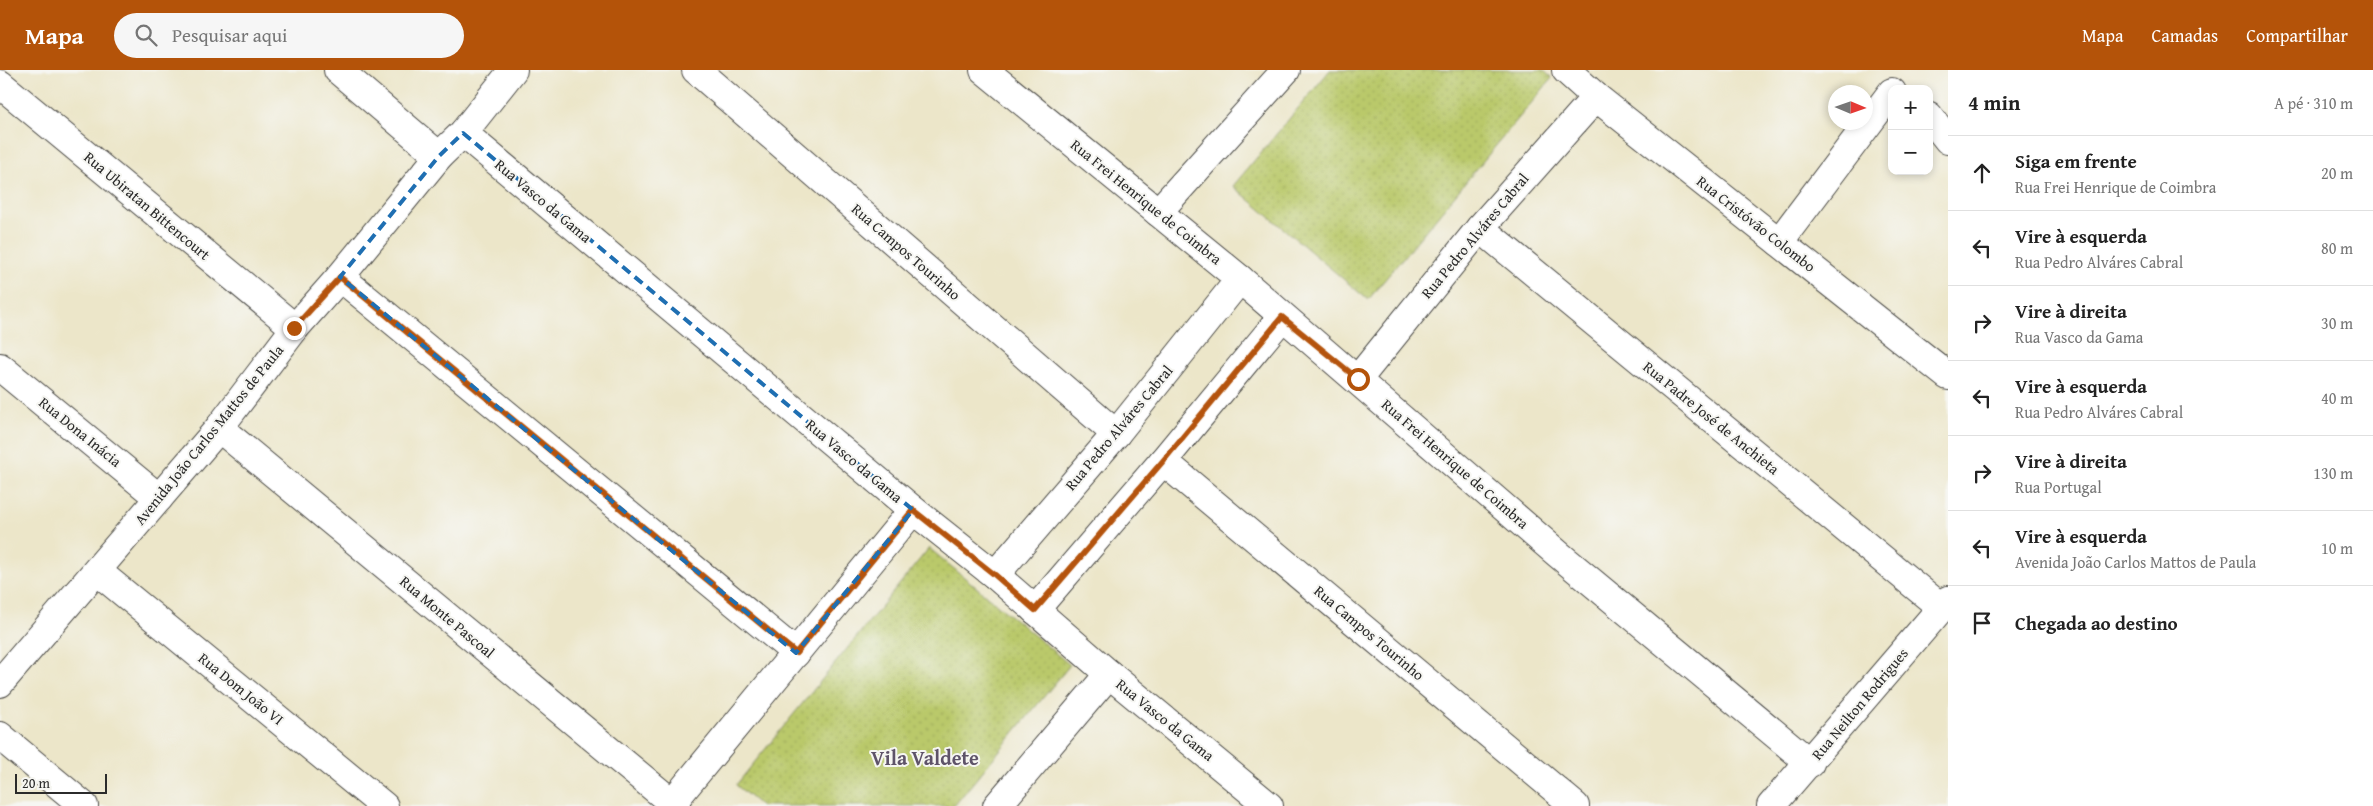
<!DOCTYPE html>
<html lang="pt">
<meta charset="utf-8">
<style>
:root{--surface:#fff;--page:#f6f6f6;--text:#222;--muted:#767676;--line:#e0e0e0;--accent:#b45309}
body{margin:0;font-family:"Gentium Book Plus",serif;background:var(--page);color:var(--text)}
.controls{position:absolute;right:15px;top:15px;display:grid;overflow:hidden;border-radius:10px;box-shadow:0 2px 8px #0003}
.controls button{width:45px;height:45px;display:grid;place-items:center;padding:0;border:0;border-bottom:1px solid var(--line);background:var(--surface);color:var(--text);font:25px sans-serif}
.compass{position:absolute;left:1828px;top:15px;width:45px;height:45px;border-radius:50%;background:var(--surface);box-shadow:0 2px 8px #0003;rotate:92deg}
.scale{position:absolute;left:15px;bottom:12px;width:92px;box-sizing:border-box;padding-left:5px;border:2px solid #2b2b2b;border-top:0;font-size:14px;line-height:18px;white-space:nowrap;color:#2b2b2b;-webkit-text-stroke:4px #f6f6f2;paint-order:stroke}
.stop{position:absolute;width:15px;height:15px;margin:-11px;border:4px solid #b45309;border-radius:50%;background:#fff}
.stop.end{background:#b45309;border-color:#fff;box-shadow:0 1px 5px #0008}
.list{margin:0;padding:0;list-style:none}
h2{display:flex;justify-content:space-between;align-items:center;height:65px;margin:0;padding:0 20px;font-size:21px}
h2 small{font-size:16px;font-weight:400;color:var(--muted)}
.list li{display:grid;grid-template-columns:32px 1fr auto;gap:15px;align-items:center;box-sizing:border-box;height:75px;padding:0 20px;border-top:1px solid var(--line)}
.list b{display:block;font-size:19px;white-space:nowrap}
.list p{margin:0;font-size:16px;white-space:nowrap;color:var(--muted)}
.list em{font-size:16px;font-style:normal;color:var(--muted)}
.icon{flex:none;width:28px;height:28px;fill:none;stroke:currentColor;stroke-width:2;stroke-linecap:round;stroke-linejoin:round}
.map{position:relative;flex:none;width:1948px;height:736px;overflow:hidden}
header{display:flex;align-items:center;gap:30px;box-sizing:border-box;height:70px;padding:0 25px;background:var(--accent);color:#fff}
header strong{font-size:24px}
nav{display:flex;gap:28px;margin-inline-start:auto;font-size:18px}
.search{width:350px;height:45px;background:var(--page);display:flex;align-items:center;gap:12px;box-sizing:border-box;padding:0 18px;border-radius:28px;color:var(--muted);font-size:19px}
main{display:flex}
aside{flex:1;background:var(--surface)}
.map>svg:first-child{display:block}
.park{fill:url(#park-dots);stroke:#727a4b}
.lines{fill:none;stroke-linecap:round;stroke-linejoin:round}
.minor-casing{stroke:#484743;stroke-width:30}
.minor{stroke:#fff;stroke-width:28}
.route{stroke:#b45309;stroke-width:6}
.marked{fill:none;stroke:#1f6fb2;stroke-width:4;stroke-dasharray:10 6;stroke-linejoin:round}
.labels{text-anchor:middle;stroke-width:4;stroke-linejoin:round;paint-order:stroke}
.street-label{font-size:15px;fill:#2b2b2b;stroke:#f6f6f2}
.district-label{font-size:20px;font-weight:bold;fill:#5e5369;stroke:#f6f6f2}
</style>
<header>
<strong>Mapa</strong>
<div class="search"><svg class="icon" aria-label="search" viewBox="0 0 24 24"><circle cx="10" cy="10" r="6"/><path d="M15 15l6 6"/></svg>Pesquisar aqui</div>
<nav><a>Mapa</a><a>Camadas</a><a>Compartilhar</a></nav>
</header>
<main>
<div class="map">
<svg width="1948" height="736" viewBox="0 0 1948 736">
<defs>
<pattern id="park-dots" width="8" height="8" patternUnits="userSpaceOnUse" patternTransform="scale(1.25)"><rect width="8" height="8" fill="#bac96b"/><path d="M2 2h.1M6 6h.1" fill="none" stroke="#a0ad5d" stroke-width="1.8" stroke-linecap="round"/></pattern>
</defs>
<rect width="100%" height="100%" fill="#f6f6f2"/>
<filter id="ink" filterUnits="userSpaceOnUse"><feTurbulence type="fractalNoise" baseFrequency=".02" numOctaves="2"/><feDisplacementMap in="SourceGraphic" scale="10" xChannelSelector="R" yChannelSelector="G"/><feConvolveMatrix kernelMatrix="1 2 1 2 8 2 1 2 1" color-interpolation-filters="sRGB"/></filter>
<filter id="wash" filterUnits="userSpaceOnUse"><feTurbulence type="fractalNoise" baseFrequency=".0096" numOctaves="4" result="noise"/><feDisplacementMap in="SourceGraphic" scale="20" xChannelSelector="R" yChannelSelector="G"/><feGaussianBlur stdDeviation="1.12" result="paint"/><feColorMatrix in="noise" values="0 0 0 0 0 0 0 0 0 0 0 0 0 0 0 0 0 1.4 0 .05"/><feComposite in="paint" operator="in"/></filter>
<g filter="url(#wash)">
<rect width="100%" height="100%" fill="#ece6c9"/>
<g class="park">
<polygon points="1330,0 1543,0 1552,8 1368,230 1233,116"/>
<polygon points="929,478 1070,595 954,736 761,736 736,715"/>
</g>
</g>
<g filter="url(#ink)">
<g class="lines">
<defs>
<g id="minor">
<polyline points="338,0 439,86"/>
<polyline points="696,0 1116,364"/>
<polyline points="984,0 1240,209 1558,484 1810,693"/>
<polyline points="1566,0 1596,27 1948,306"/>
<polyline points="0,14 295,258"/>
<polyline points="1929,46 1948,70"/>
<polyline points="463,63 913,440 995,505 1109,604 1269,736"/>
<polyline points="1158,142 1286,0"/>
<polyline points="1480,158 1942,538"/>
<polyline points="1779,172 1892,22"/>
<polyline points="340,207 796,583"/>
<polyline points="0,297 159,428"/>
<polyline points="1358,309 1480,158 1596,27"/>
<polyline points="219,358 676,736"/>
<polyline points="1163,391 1575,736"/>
<polyline points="97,501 384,736"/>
<polyline points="995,505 1116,364 1240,209"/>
<polyline points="1035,540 1163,391 1282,247"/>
<polyline points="0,613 219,358 295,258 340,207 439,86 463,63 513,0"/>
<polyline points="0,666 84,736"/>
<polyline points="672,733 913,440"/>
<polyline points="997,736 1109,604"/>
<polyline points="1771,736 1948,530"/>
</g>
</defs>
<use href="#minor" class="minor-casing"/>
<use href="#minor" class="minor"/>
</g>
</g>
<g class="lines" filter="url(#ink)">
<polyline class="route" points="294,258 340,207 796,583 913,440 995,505 1035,540 1163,391 1282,247 1358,309"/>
</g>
<path class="marked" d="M463,63L913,440L796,583L340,207L439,86Z"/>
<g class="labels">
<g class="street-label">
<text transform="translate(543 131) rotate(40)" y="5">Rua Vasco da Gama</text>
<text transform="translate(1146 132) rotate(39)" y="5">Rua Frei Henrique de Coimbra</text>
<text transform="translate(147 136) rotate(40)" y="5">Rua Ubiratan Bittencourt</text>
<text transform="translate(1756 154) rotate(38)" y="5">Rua Cristóvão Colombo</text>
<text transform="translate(1475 166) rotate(-50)" y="5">Rua Pedro Alváres Cabral</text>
<text transform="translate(906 182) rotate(41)" y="5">Rua Campos Tourinho</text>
<text transform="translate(1711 348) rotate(39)" y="5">Rua Padre José de Anchieta</text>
<text transform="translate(1119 358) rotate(-50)" y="5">Rua Pedro Alváres Cabral</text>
<text transform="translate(80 362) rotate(39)" y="5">Rua Dona Inácia</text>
<text transform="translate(209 365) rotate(-51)" y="5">Avenida João Carlos Mattos de Paula</text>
<text transform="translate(854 391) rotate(40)" y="5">Rua Vasco da Gama</text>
<text transform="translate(1455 394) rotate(41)" y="5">Rua Frei Henrique de Coimbra</text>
<text transform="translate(447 547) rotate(40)" y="5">Rua Monte Pascoal</text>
<text transform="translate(1369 563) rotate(40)" y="5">Rua Campos Tourinho</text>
<text transform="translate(241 619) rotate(39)" y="5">Rua Dom João VI</text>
<text transform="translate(1860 634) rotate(-50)" y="5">Rua Neilton Rodrigues</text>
<text transform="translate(1165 650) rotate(39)" y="5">Rua Vasco da Gama</text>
</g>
<g class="district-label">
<text x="925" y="695">Vila Valdete</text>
</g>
</g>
</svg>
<div class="controls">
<button>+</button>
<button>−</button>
</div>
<svg class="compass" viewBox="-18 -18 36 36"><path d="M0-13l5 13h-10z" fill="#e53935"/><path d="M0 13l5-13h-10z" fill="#767676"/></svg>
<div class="scale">20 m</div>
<div class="stop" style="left:1358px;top:309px"></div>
<div class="stop end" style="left:294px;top:258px"></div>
</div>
<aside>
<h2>4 min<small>A pé · 310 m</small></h2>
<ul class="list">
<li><svg class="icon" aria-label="ahead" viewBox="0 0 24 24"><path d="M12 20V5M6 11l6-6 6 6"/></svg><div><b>Siga em frente</b><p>Rua Frei Henrique de Coimbra</p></div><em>20 m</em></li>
<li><svg class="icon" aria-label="left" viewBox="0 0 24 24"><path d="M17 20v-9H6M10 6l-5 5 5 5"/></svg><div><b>Vire à esquerda</b><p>Rua Pedro Alváres Cabral</p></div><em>80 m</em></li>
<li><svg class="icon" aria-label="right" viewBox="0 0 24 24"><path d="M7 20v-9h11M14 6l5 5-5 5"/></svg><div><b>Vire à direita</b><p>Rua Vasco da Gama</p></div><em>30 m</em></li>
<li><svg class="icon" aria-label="left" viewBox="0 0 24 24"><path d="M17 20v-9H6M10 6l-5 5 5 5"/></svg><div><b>Vire à esquerda</b><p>Rua Pedro Alváres Cabral</p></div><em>40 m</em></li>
<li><svg class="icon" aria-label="right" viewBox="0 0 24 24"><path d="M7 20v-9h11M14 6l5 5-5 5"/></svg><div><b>Vire à direita</b><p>Rua Portugal</p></div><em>130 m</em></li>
<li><svg class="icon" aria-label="left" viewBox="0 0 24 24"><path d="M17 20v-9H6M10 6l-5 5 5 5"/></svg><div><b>Vire à esquerda</b><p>Avenida João Carlos Mattos de Paula</p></div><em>10 m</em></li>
<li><svg class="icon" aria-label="arrive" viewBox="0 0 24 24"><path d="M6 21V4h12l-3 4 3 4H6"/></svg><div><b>Chegada ao destino</b></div></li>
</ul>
</aside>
</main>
